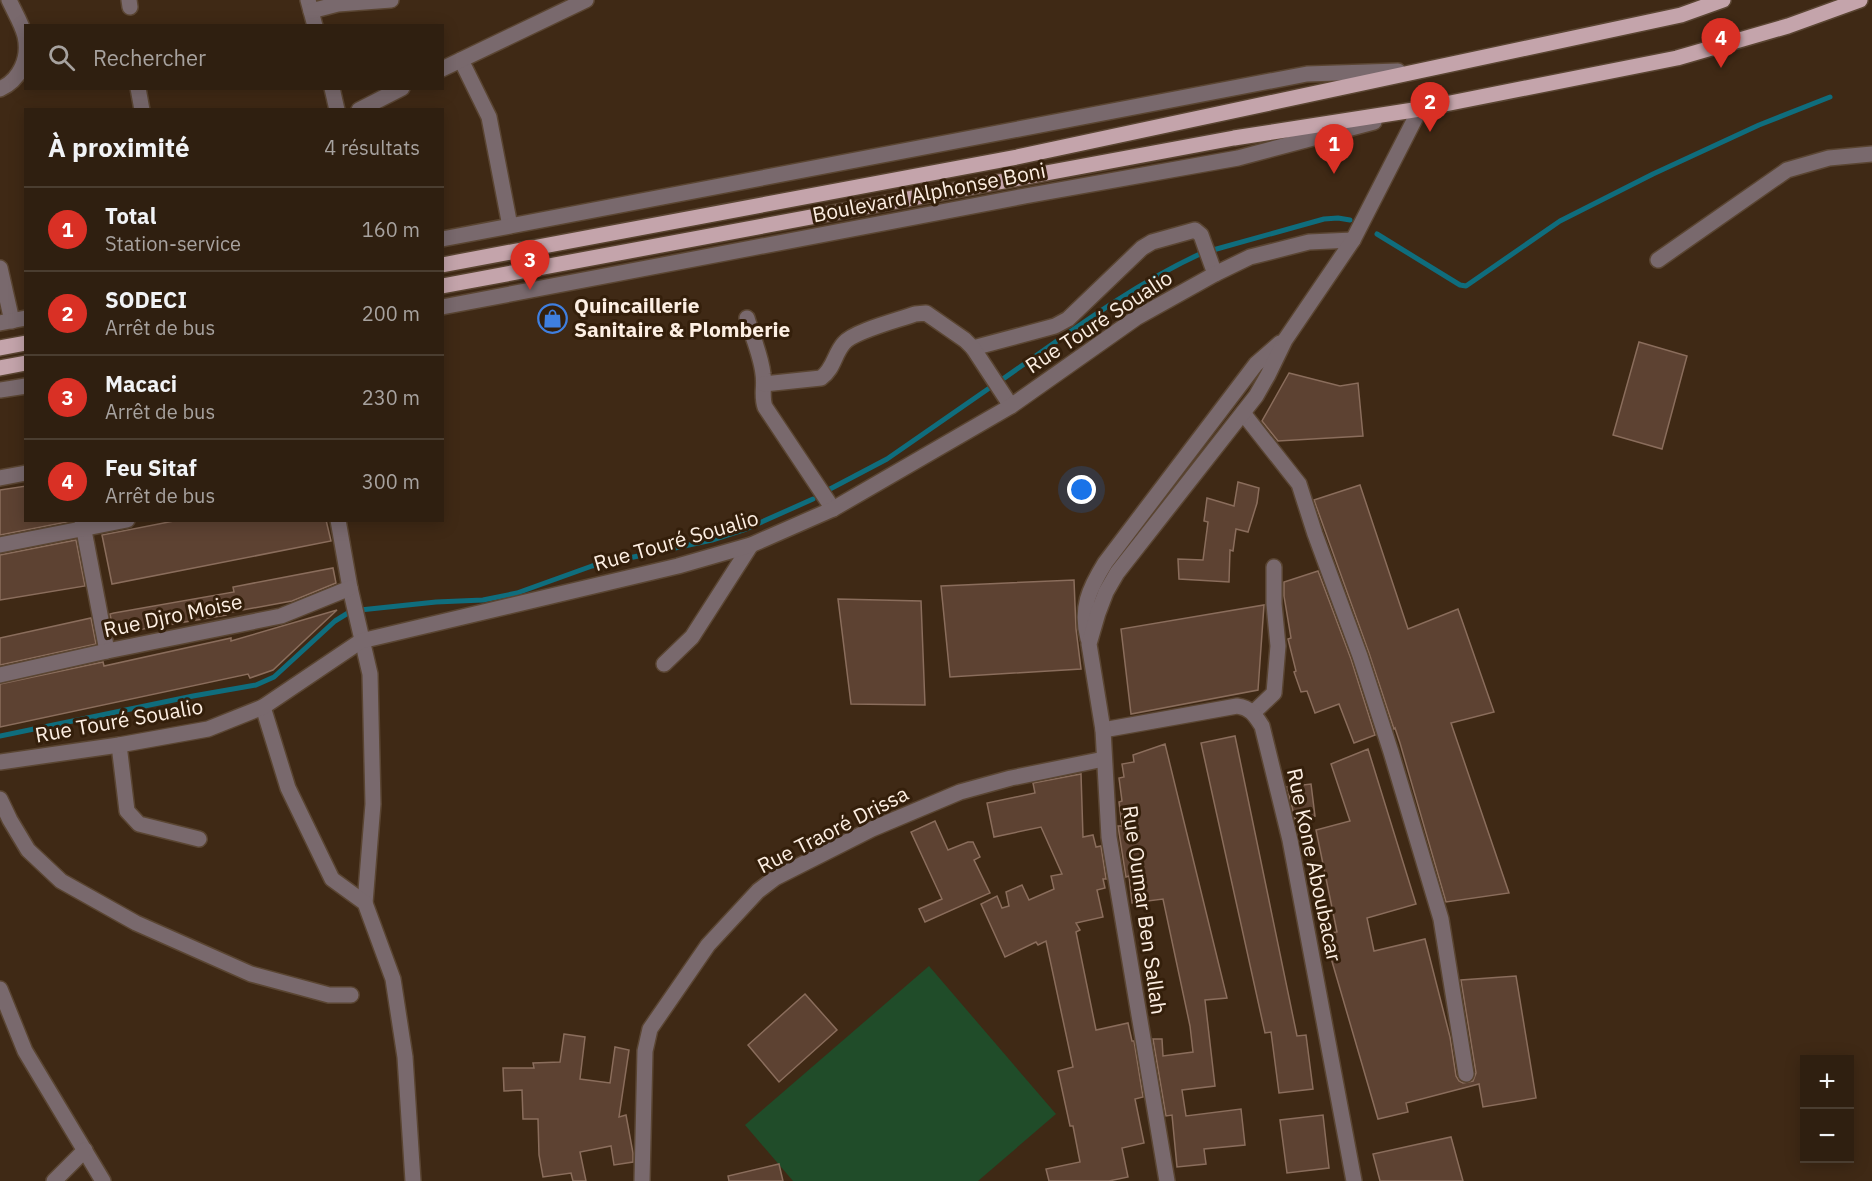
<!DOCTYPE html>
<html lang="fr">
<meta charset="utf-8">
<style>
:root{--surface:#2f1f10;--page:#372719;--text:#f1f3f6;--muted:#a7a29f;--line:#4a3d30;--accent:#d93025}
body{margin:0;font-family:"IBM Plex Sans",sans-serif;background:var(--page);color:var(--text)}
.controls{position:absolute;right:18px;bottom:18px;display:grid;overflow:hidden;border-radius:0px;box-shadow:0 3px 15px #0003}
.controls button{width:54px;height:54px;display:grid;place-items:center;padding:0;border:0;border-bottom:2px solid var(--line);background:var(--surface);color:var(--text);font:30px sans-serif}
.you{position:absolute;left:1082px;top:490px;width:21px;height:21px;margin:-15px;border:4px solid #fff;border-radius:50%;background:#1a73e8;box-shadow:0 0 0 9px #1a73e833}
.badge{display:grid;place-items:center;width:39px;height:39px;border-radius:50%;background:var(--accent);color:#fff;font-size:20px;font-weight:700}
.pin{position:absolute;translate:-50% -50px;filter:drop-shadow(0 2px 3px #0008)}
.pin::after{content:'';position:absolute;top:32px;width:21px;height:18px;background:inherit;clip-path:polygon(0 0,100% 0,50% 100%)}
.list{margin:0;padding:0;list-style:none}
h2{display:flex;justify-content:space-between;align-items:center;height:78px;margin:0;padding:0 24px;font-size:26px}
h2 small{font-size:20px;font-weight:400;color:var(--muted)}
.list li{display:grid;grid-template-columns:39px 1fr auto;gap:18px;align-items:center;box-sizing:border-box;height:84px;padding:0 24px;border-top:2px solid var(--line)}
.list b{display:block;font-size:22px;white-space:nowrap}
.list p{margin:0;font-size:20px;white-space:nowrap;color:var(--muted)}
.list em{font-size:20px;font-style:normal;color:var(--muted)}
.icon{flex:none;width:33px;height:33px;fill:none;stroke:currentColor;stroke-width:2;stroke-linecap:round;stroke-linejoin:round}
.map{position:relative;flex:none;width:1872px;height:1181px;overflow:hidden}
.search{position:absolute;background:var(--surface);box-shadow:0 3px 15px #0003;left:24px;top:24px;width:420px;height:66px;display:flex;align-items:center;gap:15px;box-sizing:border-box;padding:0 21px;border-radius:0px;color:var(--muted);font-size:22px}
.panel{position:absolute;background:var(--surface);box-shadow:0 3px 15px #0003;left:24px;top:108px;width:420px;height:414px;border-radius:0px}
.map>svg:first-child{display:block}
.green{fill:#204c29}
.lines{fill:none;stroke-linecap:round;stroke-linejoin:round}
.stream{stroke:#0f6d7d;stroke-width:5}
.building{fill:#5d4232;stroke:#8a6d5c;stroke-width:1.5}
.minor-casing{stroke:#5a4532;stroke-width:18}
.major-casing{stroke:#5a4532;stroke-width:18}
.minor{stroke:#79696d;stroke-width:15}
.major{stroke:#c4a4ab;stroke-width:15}
.labels{text-anchor:middle;stroke-width:6;stroke-linejoin:round;paint-order:stroke}
.street-label{font-size:21px;fill:#fdefe3;stroke:#341f0b}
.poi-label{font-size:21px;font-weight:bold;fill:#fdefe3;stroke:#341f0b;text-anchor:start}
</style>
<div class="map">
<svg width="1872" height="1181" viewBox="0 0 1872 1181">
<rect width="100%" height="100%" fill="#3f2915"/>
<polygon class="green" points="929,966 1056,1114 978,1181 793,1181 745,1125"/>
<g class="lines">
<g class="stream">
<polyline points="1377,234 1460,285 1466,286 1560,221 1653,174 1759,125 1830,97"/>
<polyline points="1213,250 1324,219 1338,218 1350,220"/>
<path d="M1000,381C1066,335 1130,286 1202,253"/>
<polyline points="830,489 887,459 988,389"/>
<polyline points="360,610 436,602 483,600 517,593 592,566 712,540 746,529 813,499"/>
<polyline points="0,736 193,696 256,685 274,677 335,621 348,613"/>
</g>
</g>
<g class="building">
<polygon points="1639,342 1687,356 1662,449 1613,435"/>
<polygon points="1289,373 1340,386 1358,383 1363,436 1278,441 1262,421"/>
<polygon points="1238,482 1259,488 1257,503 1248,532 1236,529 1233,551 1230,550 1229,582 1179,579 1178,559 1203,560 1208,522 1204,521 1207,498 1234,506"/>
<polygon points="1360,485 1408,629 1458,609 1494,712 1451,723 1509,893 1446,902 1400,743 1395,728 1394,729 1369,653 1314,500"/>
<polygon points="26,486 26,520 72,521 0,535 0,490"/>
<polygon points="179,520 326,520 331,541 112,584 102,535"/>
<polygon points="76,540 85,586 0,600 0,555"/>
<polygon points="333,568 336,583 292,601 226,613 226,615 114,634 110,614 114,613 234,592 233,587"/>
<polygon points="1318,571 1351,659 1375,735 1354,743 1339,704 1315,713 1307,691 1301,692 1294,672 1296,671 1288,639 1291,638 1284,596 1284,582"/>
<polygon points="1074,580 1076,629 1081,669 950,677 941,586"/>
<polygon points="838,599 921,601 925,705 851,704"/>
<polygon points="1264,605 1258,690 1131,714 1121,629"/>
<polygon points="337,610 273,670 250,678 248,674 0,727 0,684 103,662 104,666 231,638 231,641"/>
<polygon points="91,618 96,644 0,665 0,638"/>
<polygon points="1235,736 1297,1036 1306,1035 1313,1089 1279,1093 1271,1032 1265,1033 1201,743"/>
<polygon points="1165,744 1227,998 1205,1000 1215,1086 1182,1090 1186,1116 1241,1109 1245,1145 1204,1149 1206,1164 1177,1167 1172,1115 1166,1116 1153,1039 1162,1039 1163,1056 1193,1052 1190,1026 1163,899 1132,903 1129,876 1126,877 1118,826 1122,826 1119,802 1122,801 1119,778 1124,777 1122,764 1134,762 1133,755"/>
<polygon points="1368,749 1416,904 1367,918 1374,951 1425,939 1450,1037 1456,1076 1459,1081 1463,1083 1473,1081 1476,1073 1461,980 1516,976 1536,1098 1483,1107 1479,1084 1406,1103 1408,1112 1378,1119 1324,934 1337,932 1316,830 1350,821 1331,764"/>
<polygon points="1081,774 1083,837 1093,835 1096,847 1101,846 1106,879 1103,879 1105,888 1097,890 1103,917 1076,923 1080,930 1076,932 1096,1030 1128,1023 1132,1041 1134,1041 1143,1097 1135,1099 1144,1143 1122,1148 1128,1177 1109,1181 1049,1181 1046,1169 1080,1162 1073,1126 1070,1126 1058,1071 1073,1067 1046,941 1038,945 1036,942 1005,957 981,904 997,896 1002,908 1009,906 1006,892 1022,885 1029,900 1054,889 1051,876 1062,874 1041,827 994,837 987,803 1035,793 1033,783"/>
<polygon points="1311,784 1315,816 1295,819 1287,787"/>
<polygon points="935,821 948,850 968,842 973,842 980,857 974,860 990,893 925,922 919,909 942,899 911,832"/>
<polygon points="805,994 837,1030 779,1082 748,1045"/>
<polygon points="564,1034 585,1037 580,1079 610,1083 615,1047 629,1050 619,1117 626,1115 633,1153 633,1162 614,1165 611,1146 580,1152 586,1181 573,1181 571,1173 543,1177 539,1155 538,1119 523,1119 522,1090 504,1091 503,1068 534,1068 533,1063 560,1062"/>
<polygon points="1323,1115 1329,1168 1287,1173 1280,1120"/>
<polygon points="1451,1137 1463,1181 1380,1181 1373,1154"/>
<polygon points="779,1164 783,1181 729,1181 728,1176"/>
</g>
<g class="lines">
<defs>
<g id="minor">
<polyline points="129,0 130,7"/>
<polyline points="308,0 315,26"/>
<polyline points="311,11 338,4 391,0"/>
<polyline points="461,60 489,117 510,226"/>
<polyline points="442,69 586,0"/>
<polyline points="138,88 142,110"/>
<polyline points="332,88 337,110"/>
<path d="M0,89C20,80 30,58 25,36C22,24 14,11 9,0"/>
<polyline points="359,110 402,88"/>
<polyline points="442,239 1307,74 1398,71"/>
<polyline points="1658,260 1787,170 1829,158 1872,154"/>
<polyline points="0,268 12,321"/>
<polyline points="442,307 1025,196 1238,158 1374,122"/>
<path d="M747,318C752,336 761,355 763,374C765,386 761,396 765,407L833,509"/>
<polyline points="0,323 26,318"/>
<polyline points="973,348 1055,326 1068,319 1142,248 1152,242 1195,230 1201,235 1215,274"/>
<path d="M764,384L821,378C834,369 834,354 844,343C854,331 899,320 915,314L926,313L965,340L973,348L1011,406"/>
<polyline points="0,390 26,386"/>
<polyline points="1243,413 1299,484 1315,534 1360,656 1391,752 1441,919 1466,1074"/>
<polyline points="0,478 26,473"/>
<polyline points="82,520 107,651"/>
<polyline points="338,520 350,588 370,674 373,804 365,903"/>
<polyline points="0,545 127,520"/>
<path d="M1088,639C1080,608 1089,589 1105,563L1256,364L1280,343"/>
<polyline points="664,664 692,637 751,545"/>
<polyline points="0,675 107,651 281,616 350,588"/>
<polyline points="263,707 288,788 332,879 365,903 393,979 405,1057 413,1181"/>
<polyline points="1254,712 1274,693 1278,646 1274,604 1274,567"/>
<path d="M1103,730L1237,706C1251,708 1255,715 1262,726L1290,840L1354,1181"/>
<polyline points="119,745 127,811 139,824 199,839"/>
<polyline points="0,762 119,745 208,729 263,707 361,641 678,566 751,545 833,509 1011,406 1136,318 1215,274 1250,257 1309,242 1353,240"/>
<polyline points="0,799 10,820 28,850 61,881 136,923 251,974 329,995 351,995"/>
<polyline points="0,989 25,1051 103,1181"/>
<polyline points="54,1181 85,1150"/>
<polyline points="642,1181 645,1051 650,1029 708,945 758,891 775,878 872,829 960,792 1011,778 1104,759"/>
<polyline points="1167,1181 1109,837 1103,730 1089,644 1098,613 1106,592 1117,573 1256,396 1268,375 1285,340 1353,240 1420,109"/>
</g>
<g id="major">
<polyline points="442,265 1017,157 1681,15 1723,0"/>
<polyline points="442,286 1234,138 1420,109 1677,58 1788,26 1860,0"/>
<polyline points="0,348 26,343"/>
<polyline points="0,368 26,363"/>
</g>
</defs>
<use href="#minor" class="minor-casing"/>
<use href="#major" class="major-casing"/>
<use href="#minor" class="minor"/>
<use href="#major" class="major"/>
</g>
<defs>
<symbol id="shop-ring" viewBox="-11 -11 22 22"><circle r="9.5" fill="#341f0b" stroke="#3f7fe0" stroke-width="1.5"/><path d="M-5-2.5h2.3a2.7 3.5 0 0 1 5.4 0H5L5.5 6h-11ZM-1.5-2.5h3a1.5 2.3 0 0 0-3 0Z" fill="#3f7fe0"/></symbol>
</defs>
<g fill-rule="evenodd">
<use href="#shop-ring" x="536" y="302" width="33" height="33"/>
</g>
<g class="labels">
<g class="street-label">
<text transform="translate(929 193) rotate(-11)" y="7">Boulevard Alphonse Boni</text>
<text transform="translate(1099 322) rotate(-33)" y="7">Rue Touré Soualio</text>
<text transform="translate(676 541) rotate(-16)" y="7">Rue Touré Soualio</text>
<text transform="translate(173 616) rotate(-12)" y="7">Rue Djro Moise</text>
<text transform="translate(119 721) rotate(-10)" y="7">Rue Touré Soualio</text>
<text transform="translate(833 830) rotate(-27)" y="7">Rue Traoré Drissa</text>
<text transform="translate(1314 865) rotate(78)" y="7">Rue Kone Aboubacar</text>
<text transform="translate(1144 910) rotate(82)" y="7">Rue Oumar Ben Sallah</text>
</g>
<g class="poi-label">
<text x="574" y="313">Quincaillerie<tspan x="574" dy="24">Sanitaire &amp; Plomberie</tspan></text>
</g>
</g>
</svg>
<div class="controls">
<button>+</button>
<button>−</button>
</div>
<div class="you"></div>
<div class="pin badge" style="left:1334px;top:174px">1</div>
<div class="pin badge" style="left:1430px;top:132px">2</div>
<div class="pin badge" style="left:530px;top:290px">3</div>
<div class="pin badge" style="left:1721px;top:68px">4</div>
<div class="search"><svg class="icon" aria-label="search" viewBox="0 0 24 24"><circle cx="10" cy="10" r="6"/><path d="M15 15l6 6"/></svg>Rechercher</div>
<section class="panel">
<h2>À proximité<small>4 résultats</small></h2>
<ul class="list">
<li><span class="badge">1</span><div><b>Total</b><p>Station-service</p></div><em>160 m</em></li>
<li><span class="badge">2</span><div><b>SODECI</b><p>Arrêt de bus</p></div><em>200 m</em></li>
<li><span class="badge">3</span><div><b>Macaci</b><p>Arrêt de bus</p></div><em>230 m</em></li>
<li><span class="badge">4</span><div><b>Feu Sitaf</b><p>Arrêt de bus</p></div><em>300 m</em></li>
</ul>
</section>
</div>
